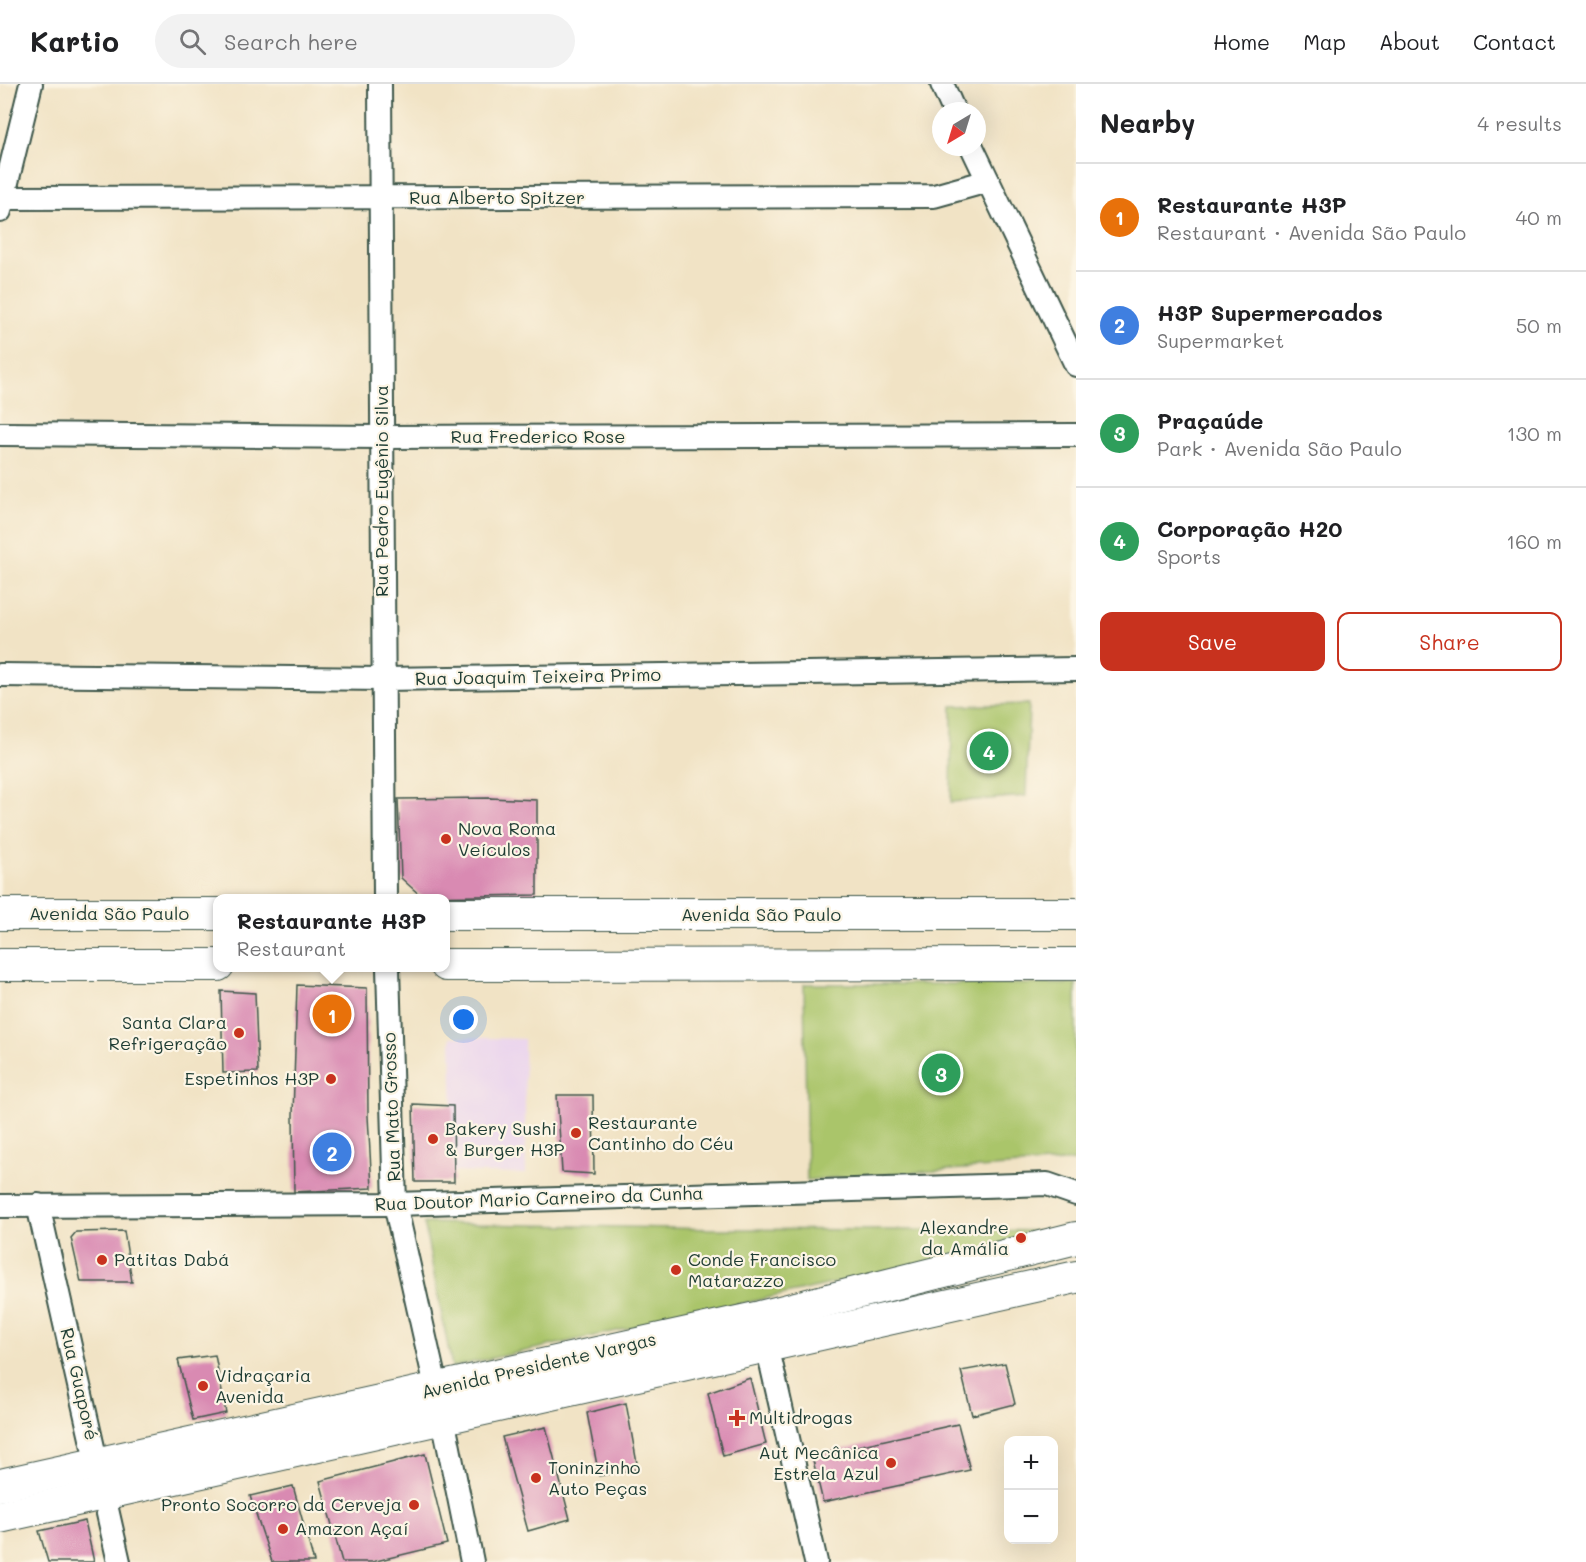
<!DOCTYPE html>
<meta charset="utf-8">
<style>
:root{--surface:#fff;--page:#f2f2f2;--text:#202124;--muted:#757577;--line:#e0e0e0;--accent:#c8321e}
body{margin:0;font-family:Mali,sans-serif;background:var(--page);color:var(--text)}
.controls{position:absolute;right:18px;bottom:18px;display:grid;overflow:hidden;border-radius:12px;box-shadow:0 6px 24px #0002}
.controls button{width:54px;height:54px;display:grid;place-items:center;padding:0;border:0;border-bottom:2px solid var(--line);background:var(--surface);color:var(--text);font:30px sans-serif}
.compass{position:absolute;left:932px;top:18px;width:54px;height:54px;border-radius:50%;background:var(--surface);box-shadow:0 6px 24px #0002;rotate:218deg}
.you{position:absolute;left:464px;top:936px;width:21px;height:21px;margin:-15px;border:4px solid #fff;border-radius:50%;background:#1a73e8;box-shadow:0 0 0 9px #1a73e833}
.badge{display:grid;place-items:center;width:39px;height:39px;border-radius:50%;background:var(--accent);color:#fff;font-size:20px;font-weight:700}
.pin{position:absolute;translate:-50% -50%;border:3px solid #fff;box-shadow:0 2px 6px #0006}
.popup{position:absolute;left:213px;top:810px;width:237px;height:78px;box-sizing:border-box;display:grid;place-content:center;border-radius:12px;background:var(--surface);filter:drop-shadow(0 2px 4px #0005);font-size:20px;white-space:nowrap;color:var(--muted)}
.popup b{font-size:22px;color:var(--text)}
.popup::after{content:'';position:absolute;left:50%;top:100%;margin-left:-12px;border:12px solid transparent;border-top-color:var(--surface)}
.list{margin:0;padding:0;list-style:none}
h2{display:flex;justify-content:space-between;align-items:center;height:78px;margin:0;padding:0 24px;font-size:26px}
h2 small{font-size:20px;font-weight:400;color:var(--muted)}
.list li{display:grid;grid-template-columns:39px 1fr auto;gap:18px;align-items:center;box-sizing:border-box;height:108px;padding:0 24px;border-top:2px solid var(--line)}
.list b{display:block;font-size:22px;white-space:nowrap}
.list p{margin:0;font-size:20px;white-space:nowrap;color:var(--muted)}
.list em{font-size:20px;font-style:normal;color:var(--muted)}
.actions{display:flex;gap:12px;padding:18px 24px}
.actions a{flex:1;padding:14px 0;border:2px solid var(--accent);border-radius:12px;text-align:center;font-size:21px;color:var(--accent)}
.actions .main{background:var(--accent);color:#fff}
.icon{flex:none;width:33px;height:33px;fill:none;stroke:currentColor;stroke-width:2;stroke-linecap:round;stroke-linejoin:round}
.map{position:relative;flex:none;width:1076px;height:1478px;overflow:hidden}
header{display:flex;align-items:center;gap:36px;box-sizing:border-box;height:84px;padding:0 30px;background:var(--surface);border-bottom:2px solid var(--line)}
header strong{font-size:28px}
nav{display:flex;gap:33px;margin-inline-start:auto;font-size:21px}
.search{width:420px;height:54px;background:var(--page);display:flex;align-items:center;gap:15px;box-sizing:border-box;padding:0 21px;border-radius:33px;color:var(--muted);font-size:22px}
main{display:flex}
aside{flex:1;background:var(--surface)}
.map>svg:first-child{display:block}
.built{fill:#e9d2ee}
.green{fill:#aac56b;stroke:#648150;stroke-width:1.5}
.building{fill:#d98ab2}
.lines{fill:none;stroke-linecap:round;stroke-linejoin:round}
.minor-casing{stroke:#3e564a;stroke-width:26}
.secondary-casing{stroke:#3e564a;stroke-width:34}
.minor{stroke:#fff;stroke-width:22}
.secondary{stroke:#fff;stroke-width:32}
.poi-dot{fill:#c8321e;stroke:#fcf5e5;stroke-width:2}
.labels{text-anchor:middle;stroke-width:4.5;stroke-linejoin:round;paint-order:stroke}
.street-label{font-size:18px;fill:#1f3d34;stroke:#fcf5e5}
.poi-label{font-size:18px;fill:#1f3d34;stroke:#fcf5e5;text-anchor:start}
</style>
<header>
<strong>Kartio</strong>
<div class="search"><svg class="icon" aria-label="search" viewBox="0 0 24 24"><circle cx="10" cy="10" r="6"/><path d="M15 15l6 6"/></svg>Search here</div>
<nav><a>Home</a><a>Map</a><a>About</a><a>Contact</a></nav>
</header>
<main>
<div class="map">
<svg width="1076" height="1478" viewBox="0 0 1076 1478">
<rect width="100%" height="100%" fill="#fcf5e5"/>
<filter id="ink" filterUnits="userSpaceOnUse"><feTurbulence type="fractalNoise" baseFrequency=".0167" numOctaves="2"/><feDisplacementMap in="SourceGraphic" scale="12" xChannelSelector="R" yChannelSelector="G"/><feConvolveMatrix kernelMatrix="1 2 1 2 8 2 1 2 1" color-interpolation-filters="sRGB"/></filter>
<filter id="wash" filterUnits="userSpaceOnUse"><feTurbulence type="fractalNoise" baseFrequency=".008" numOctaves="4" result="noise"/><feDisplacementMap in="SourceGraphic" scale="24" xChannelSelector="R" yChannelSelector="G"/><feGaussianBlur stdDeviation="1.35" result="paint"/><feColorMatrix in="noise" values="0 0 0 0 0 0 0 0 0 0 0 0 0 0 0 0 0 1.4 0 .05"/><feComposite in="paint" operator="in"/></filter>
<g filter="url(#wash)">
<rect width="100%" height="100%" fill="#f1e3c5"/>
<polygon class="built" points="451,953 524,955 526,1090 454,1088"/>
<g class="green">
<polygon points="1029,620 1026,712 951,718 952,622"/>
<polygon points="804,900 1076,900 1076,1077 807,1096"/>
<polygon points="424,1139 717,1145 1073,1147 452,1283"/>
</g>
<g id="blocks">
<g class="building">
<polygon points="490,714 537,716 537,811 422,813 401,794 398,715"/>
<polygon points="297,901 367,904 368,1032 372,1104 294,1108 293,1032"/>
<polygon points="221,907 255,909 258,988 223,989"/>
<polygon points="557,1011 593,1011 594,1090 562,1088"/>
<polygon points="413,1020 453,1022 454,1098 415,1098"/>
<polygon points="124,1147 132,1198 81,1198 71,1154 76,1148"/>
<polygon points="215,1271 226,1329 193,1336 178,1276"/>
<polygon points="1005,1279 1015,1320 972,1331 961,1287"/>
<polygon points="750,1294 766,1360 723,1372 708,1309"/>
<polygon points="626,1319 638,1385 599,1392 587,1329"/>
<polygon points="958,1340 970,1386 823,1418 812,1372"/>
<polygon points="546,1343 570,1435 528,1447 502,1353"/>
<polygon points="425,1370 447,1460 372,1478 342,1478 320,1397"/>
<polygon points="293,1402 314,1478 272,1478 250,1412"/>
<polygon points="85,1437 94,1478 48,1478 39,1447"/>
</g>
</g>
</g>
<g filter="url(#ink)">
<use href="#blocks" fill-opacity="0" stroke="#3e564a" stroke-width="1.5"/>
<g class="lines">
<defs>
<g id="minor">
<polyline points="380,0 385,814"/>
<polyline points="942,0 954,27"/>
<polyline points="972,63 1076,281"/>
<polyline points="3,114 934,112 988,97"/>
<polyline points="0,127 31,0"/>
<polyline points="0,350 382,353 1076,351"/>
<polyline points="0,591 384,595 1076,585"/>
<polyline points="388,884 395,1120 443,1334 472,1478"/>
<polyline points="38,1121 119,1478"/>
<polyline points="0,1122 395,1120 1047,1100 1076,1110"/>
<polyline points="764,1248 816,1478"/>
</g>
<g id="secondary">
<polyline points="0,830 218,830"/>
<polyline points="446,830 1076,830"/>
<polyline points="0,881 218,881"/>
<polyline points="446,881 1076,880"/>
<polyline points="0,1401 760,1233 1076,1154"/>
<polyline points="0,1433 1076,1193"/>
</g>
</defs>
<use href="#minor" class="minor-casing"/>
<use href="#secondary" class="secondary-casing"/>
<use href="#minor" class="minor"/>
<use href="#secondary" class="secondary"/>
</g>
</g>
<g class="poi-dot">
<circle cx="446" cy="755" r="6"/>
<circle cx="239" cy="949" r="6"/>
<circle cx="331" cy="995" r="6"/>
<circle cx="576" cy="1049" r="6"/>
<circle cx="433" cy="1055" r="6"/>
<circle cx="1021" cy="1154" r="6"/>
<circle cx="102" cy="1176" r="6"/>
<circle cx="676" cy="1186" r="6"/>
<circle cx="203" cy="1302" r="6"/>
<path d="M734 1325h6v6h6v6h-6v6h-6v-6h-6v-6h6z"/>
<circle cx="891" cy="1379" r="6"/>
<circle cx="536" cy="1394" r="6"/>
<circle cx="414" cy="1421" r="6"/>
<circle cx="283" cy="1445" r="6"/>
</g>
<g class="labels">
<g class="street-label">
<text x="497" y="120">Rua Alberto Spitzer</text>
<text x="538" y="359">Rua Frederico Rose</text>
<text transform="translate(382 407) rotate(-90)" y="6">Rua Pedro Eugênio Silva</text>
<text transform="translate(538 593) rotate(-1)" y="6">Rua Joaquim Teixeira Primo</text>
<text x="109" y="836">Avenida São Paulo</text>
<text x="761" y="837">Avenida São Paulo</text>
<text transform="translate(392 1023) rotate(-92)" y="6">Rua Mato Grosso</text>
<text transform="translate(539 1115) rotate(-2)" y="6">Rua Doutor Mario Carneiro da Cunha</text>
<text transform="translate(539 1282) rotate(-13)" y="6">Avenida Presidente Vargas</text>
<text transform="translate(79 1300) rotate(77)" y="6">Rua Guaporé</text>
</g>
<g class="poi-label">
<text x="458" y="751">Nova Roma<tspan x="458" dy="21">Veículos</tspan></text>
<text x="227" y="945" text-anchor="end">Santa Clara<tspan x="227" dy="21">Refrigeração</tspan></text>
<text x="319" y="1001" text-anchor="end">Espetinhos H3P</text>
<text x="588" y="1045">Restaurante<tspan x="588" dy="21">Cantinho do Céu</tspan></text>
<text x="445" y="1051">Bakery Sushi<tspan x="445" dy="21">&amp; Burger H3P</tspan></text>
<text x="1009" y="1150" text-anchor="end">Alexandre<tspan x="1009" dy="21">da Amália</tspan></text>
<text x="114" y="1182">Patitas Dabá</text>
<text x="688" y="1182">Conde Francisco<tspan x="688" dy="21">Matarazzo</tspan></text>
<text x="215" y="1298">Vidraçaria<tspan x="215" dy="21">Avenida</tspan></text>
<text x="749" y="1340">Multidrogas</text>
<text x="879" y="1375" text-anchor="end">Aut Mecânica<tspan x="879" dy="21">Estrela Azul</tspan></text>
<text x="548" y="1390">Toninzinho<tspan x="548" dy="21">Auto Peças</tspan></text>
<text x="402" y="1427" text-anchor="end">Pronto Socorro da Cerveja</text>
<text x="295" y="1451">Amazon Açaí</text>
</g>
</g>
</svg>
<div class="controls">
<button>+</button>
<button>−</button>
</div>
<svg class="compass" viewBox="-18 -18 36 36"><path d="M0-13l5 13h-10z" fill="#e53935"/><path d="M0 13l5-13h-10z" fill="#757577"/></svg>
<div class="you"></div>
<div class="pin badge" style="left:332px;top:930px;background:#e8710a">1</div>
<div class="popup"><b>Restaurante H3P</b>Restaurant</div>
<div class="pin badge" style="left:332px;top:1068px;background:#3f7fe0">2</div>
<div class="pin badge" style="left:941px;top:989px;background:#2e9e5b">3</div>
<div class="pin badge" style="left:989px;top:667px;background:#2e9e5b">4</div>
</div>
<aside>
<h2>Nearby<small>4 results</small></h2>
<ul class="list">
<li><span class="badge" style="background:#e8710a">1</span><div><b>Restaurante H3P</b><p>Restaurant · Avenida São Paulo</p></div><em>40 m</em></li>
<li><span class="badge" style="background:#3f7fe0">2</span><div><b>H3P Supermercados</b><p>Supermarket</p></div><em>50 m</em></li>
<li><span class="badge" style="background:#2e9e5b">3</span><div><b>Praçaúde</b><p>Park · Avenida São Paulo</p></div><em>130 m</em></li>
<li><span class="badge" style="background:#2e9e5b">4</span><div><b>Corporação H20</b><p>Sports</p></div><em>160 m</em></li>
</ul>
<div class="actions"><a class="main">Save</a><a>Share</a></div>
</aside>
</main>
